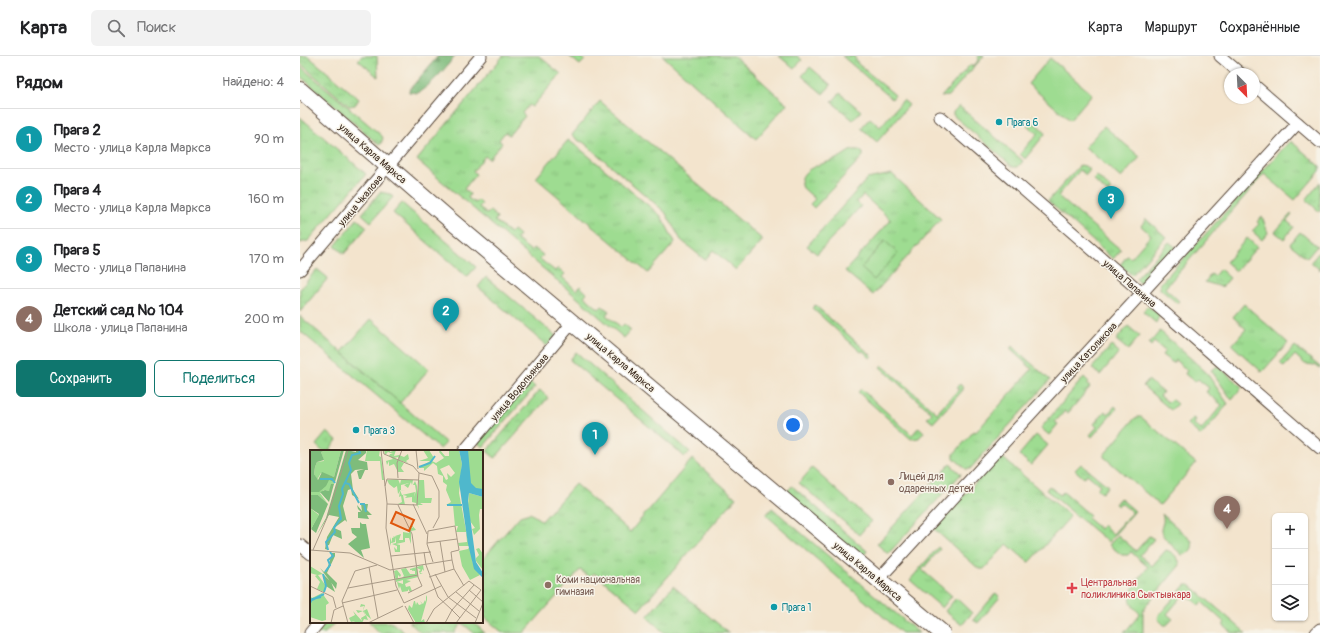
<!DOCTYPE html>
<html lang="ru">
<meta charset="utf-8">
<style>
:root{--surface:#fff;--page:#f2f2f2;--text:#202124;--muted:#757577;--line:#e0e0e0;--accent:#0f766e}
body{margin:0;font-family:Pangolin,sans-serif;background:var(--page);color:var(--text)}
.controls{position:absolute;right:12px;bottom:12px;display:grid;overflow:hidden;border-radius:6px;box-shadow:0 1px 3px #0004}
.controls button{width:36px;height:36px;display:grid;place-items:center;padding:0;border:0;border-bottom:1px solid var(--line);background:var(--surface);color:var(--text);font:20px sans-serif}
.compass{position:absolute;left:924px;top:12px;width:36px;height:36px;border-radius:50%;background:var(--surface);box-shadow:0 1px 3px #0004;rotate:156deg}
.you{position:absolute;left:493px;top:369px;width:14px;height:14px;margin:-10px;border:3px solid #fff;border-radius:50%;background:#1a73e8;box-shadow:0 0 0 6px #1a73e833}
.badge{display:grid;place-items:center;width:26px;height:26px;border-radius:50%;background:var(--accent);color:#fff;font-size:13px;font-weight:700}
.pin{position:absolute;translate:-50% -33px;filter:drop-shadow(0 1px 2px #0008)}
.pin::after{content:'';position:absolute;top:21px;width:14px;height:12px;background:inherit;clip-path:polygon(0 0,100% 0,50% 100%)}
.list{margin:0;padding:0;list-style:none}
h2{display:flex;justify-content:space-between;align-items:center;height:52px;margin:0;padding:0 16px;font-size:17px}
h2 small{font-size:13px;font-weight:400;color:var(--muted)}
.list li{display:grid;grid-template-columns:26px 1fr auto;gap:12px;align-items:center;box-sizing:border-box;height:60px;padding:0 16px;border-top:1px solid var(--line)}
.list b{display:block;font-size:15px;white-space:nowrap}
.list p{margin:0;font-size:13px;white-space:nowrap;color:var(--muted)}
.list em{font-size:13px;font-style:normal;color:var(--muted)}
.actions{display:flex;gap:8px;padding:12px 16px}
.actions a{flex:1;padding:9px 0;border:1px solid var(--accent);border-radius:6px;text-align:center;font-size:14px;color:var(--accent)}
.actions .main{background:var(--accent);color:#fff}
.icon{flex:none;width:22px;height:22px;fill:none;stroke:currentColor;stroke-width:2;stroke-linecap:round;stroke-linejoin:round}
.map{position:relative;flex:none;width:1020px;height:577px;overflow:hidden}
header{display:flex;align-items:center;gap:24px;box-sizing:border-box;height:56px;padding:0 20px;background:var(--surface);border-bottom:1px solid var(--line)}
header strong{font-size:19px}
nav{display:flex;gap:22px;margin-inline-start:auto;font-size:14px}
.search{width:280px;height:36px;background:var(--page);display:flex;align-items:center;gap:10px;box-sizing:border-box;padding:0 14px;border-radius:6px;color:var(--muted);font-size:15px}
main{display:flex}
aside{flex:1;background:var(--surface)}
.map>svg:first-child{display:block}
.grass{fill:url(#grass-tufts);stroke:#6c8358}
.forest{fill:url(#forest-firs);stroke:#5c734c}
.park{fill:#9edc91;stroke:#6c8358}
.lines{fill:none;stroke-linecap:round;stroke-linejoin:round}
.street-casing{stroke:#574638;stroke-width:13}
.secondary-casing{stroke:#574638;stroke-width:18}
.street{stroke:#fff;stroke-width:11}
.secondary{stroke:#fff;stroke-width:16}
.culture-dot{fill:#0f9aa8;stroke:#f7f3e8;stroke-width:1.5}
.education-dot{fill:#8d6e63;stroke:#f7f3e8;stroke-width:1.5}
.health-dot{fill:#e0444e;stroke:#f7f3e8;stroke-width:1.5}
.labels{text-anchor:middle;stroke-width:3;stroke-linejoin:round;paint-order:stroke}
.culture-label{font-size:10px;fill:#0d838f;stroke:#f7f3e8;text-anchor:start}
.street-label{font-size:10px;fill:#3b2a1e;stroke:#f7f3e8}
.education-label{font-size:10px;fill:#785e54;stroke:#f7f3e8;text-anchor:start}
.health-label{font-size:10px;fill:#be3a42;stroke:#f7f3e8;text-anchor:start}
.inset-river{fill:none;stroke:#4fb8cc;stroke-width:2}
.inset-road{fill:none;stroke:#a99a87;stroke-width:1}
.view{fill:#df570d;fill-opacity:0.15;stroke:#df570d;stroke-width:2}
.inset-edge{fill:none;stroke:#3b2a1e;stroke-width:2}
</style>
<header>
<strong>Карта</strong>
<div class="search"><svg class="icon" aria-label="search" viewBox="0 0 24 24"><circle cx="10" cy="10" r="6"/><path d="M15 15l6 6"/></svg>Поиск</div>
<nav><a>Карта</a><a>Маршрут</a><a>Сохранённые</a></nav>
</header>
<main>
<aside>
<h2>Рядом<small>Найдено: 4</small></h2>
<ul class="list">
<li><span class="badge" style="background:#0f9aa8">1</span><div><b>Прага 2</b><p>Место · улица Карла Маркса</p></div><em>90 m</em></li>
<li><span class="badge" style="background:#0f9aa8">2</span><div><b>Прага 4</b><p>Место · улица Карла Маркса</p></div><em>160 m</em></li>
<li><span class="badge" style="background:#0f9aa8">3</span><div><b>Прага 5</b><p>Место · улица Папанина</p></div><em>170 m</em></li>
<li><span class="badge" style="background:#8d6e63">4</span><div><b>Детский сад № 104</b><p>Школа · улица Папанина</p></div><em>200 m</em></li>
</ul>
<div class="actions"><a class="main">Сохранить</a><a>Поделиться</a></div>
</aside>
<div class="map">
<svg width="1020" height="577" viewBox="0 0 1020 577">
<defs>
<pattern id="grass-tufts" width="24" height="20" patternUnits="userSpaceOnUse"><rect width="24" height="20" fill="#9edc91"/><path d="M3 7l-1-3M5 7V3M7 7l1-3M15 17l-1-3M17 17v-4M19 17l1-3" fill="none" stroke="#89bd7d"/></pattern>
<pattern id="forest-firs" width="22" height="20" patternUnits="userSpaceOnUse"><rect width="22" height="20" fill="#7ebc7b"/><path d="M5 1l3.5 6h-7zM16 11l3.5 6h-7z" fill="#689964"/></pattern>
</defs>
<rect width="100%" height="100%" fill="#f7f3e8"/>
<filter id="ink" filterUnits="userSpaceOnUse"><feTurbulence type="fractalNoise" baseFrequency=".025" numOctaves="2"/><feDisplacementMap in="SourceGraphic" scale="8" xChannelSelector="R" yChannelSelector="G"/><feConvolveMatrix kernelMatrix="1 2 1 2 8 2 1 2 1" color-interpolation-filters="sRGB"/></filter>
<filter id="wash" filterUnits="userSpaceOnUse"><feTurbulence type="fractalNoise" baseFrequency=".012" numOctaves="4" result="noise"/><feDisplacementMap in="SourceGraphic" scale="16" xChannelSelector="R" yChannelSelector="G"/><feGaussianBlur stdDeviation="0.9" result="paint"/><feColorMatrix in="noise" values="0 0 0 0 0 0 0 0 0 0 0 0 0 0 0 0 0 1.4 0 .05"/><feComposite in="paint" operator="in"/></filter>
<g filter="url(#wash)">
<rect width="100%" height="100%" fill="#f3e4cd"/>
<g class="grass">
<polygon points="0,0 8,0 59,43 55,49 49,50 0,7"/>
<polygon points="62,0 77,0 78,21 58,4"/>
<polygon points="203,0 239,0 261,18 232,51 229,49 222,57 225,60 209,79 205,76 199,84 202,87 189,103 185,100 173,115 176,118 164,133 170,138 168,142 175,147 178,144 182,148 179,151 187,158 190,155 197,161 195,165 210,177 213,174 219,179 216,183 231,195 234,192 243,199 240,203 255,215 258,212 265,218 262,221 276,234 280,230 287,237 284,240 299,253 302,250 309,255 306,259 321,271 324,268 331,274 324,282 117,104"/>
<polygon points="269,0 280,0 285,4 280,9"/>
<polygon points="363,0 434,0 487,48 456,83"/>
<polygon points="479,0 497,0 502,4 494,13"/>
<polygon points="542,0 554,0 558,8 595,39 592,43"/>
<polygon points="677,0 684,0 648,40 641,41 670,9 673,11 679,3 677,1"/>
<polygon points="0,10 82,80 83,82 81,88 79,89 0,20"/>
<polygon points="510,11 531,29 523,38 502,20"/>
<polygon points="540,37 561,55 553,64 532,46"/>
<polygon points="603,44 609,49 577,86 561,72 570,62 580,71"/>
<polygon points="300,45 463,184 436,214 413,194 405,204 381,184 365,156 283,86 279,85 272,79"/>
<polygon points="659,50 723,105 718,111 713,111 653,59 653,56"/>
<polygon points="0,61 66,118 8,185 0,187"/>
<polygon points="731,64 743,74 745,78 725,103 720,98 737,78 727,69"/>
<polygon points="268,84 279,92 361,160 375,186 348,217 236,122"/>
<polygon points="989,86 992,86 1020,110 1020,115 995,144 964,118 865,232 879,245 877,247 860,233 860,228"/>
<path d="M552,94H559L563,97V100L514,152L510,148L515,143L501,130C499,110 524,109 538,102C543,100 547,96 552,94Z"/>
<polygon points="780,109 785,110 790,114 786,119 780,114 758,140 821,194 813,203 748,145"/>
<polygon points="592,118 641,163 573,239 545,215 591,164 563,139 557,146 561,150 517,198 507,190 567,123"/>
<polygon points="797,120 811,133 808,137 793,124"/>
<polygon points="1020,126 1020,156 1006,144"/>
<polygon points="80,136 90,138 93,141 71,166 62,158"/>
<polygon points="102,147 176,211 167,221 93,157"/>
<polygon points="991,158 992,159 987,165 994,171 984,183 975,176"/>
<polygon points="962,160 968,177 962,184 952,175 959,168 957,166"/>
<polygon points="57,163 67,171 44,198 35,190"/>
<polygon points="846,163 866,181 832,219 820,209 827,200 831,202 851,179 841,170"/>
<polygon points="1000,176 1017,190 1007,202 990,188"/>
<polygon points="947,182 957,191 936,215 926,206"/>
<polygon points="869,186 878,193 844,231 836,223"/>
<polygon points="1020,195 1020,214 1011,206"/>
<polygon points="17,213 28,222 0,256 0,233"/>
<polygon points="920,213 930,222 922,231 905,226 911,218 914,220"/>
<polygon points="186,221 256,280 247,290 178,231"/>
<polygon points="944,248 988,287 962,316 932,289 946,273 933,261"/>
<polygon points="515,249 572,300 570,302 563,295 561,296 512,252"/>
<polygon points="847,250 860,258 856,267 843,256"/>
<polygon points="0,260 146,387 140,393 0,275"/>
<polygon points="828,270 840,280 828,294 816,284"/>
<polygon points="860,275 906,316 928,348 901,380 887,368 893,362 896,364 894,368 901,374 922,349 906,336 909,332 898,323 895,326 885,318 887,314 875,304 873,307 862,299 865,295 854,286 851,290 849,288"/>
<polygon points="712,290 750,324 670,413 666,413 654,402 654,398 674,375 676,376 732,313 710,293"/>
<polygon points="811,290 819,296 800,319 792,312"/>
<polygon points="995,290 1020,311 1020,313 1015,309 1005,308 995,299 984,311 980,307"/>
<polygon points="276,296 390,396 385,401 270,304"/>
<polygon points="582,309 637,357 659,333 657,331 660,328 663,332 663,334 633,367 627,362 632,357 580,311"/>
<polygon points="918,310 942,331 932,344 911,314"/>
<polygon points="784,321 789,326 787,328 790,331 768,357 765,355 755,366 758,368 749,379 741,372"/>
<polygon points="848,324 863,336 860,340 868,346 871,343 877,348 871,354 843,330"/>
<polygon points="229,326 235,331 183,391 177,386"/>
<polygon points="561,333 612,379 619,371 624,376 619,382 611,383 558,336"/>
<polygon points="240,334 248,342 195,402 187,395"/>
<polygon points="815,350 817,352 792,381 790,379 797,371 794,368 805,355 808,358"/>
<polygon points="27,376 37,384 29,394 31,395 22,395 16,389"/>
<polygon points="736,379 748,389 731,409 719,399"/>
<polygon points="703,402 769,459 769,462 731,505 728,506 707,488 684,513 679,513 634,473 697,403"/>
<polygon points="392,403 436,442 339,554 294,517 290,521 280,514 224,577 203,577 182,559 182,504 220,460 230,457 242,465 275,428 330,476"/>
<polygon points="650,408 661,418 588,498 577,488"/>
<polygon points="781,408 808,430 802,437 797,433 800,429 787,418 784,422 775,414"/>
<polygon points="512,412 571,465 559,479 499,427"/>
<polygon points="492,430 567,495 562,502 486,437"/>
<polygon points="749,430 760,439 763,436 790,459 787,462 800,473 803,469 813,478 832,456 821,447 818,450 815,448 820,442 835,455 808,486 746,434"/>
<polygon points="472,452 619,577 602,577 466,459"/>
<path d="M862,458L892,485C894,494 889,497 882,499C877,494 860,480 861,474C862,467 865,466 862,458Z"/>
<path d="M818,479L836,495L849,480L854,483L840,499L852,510L866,494C873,496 879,502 880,509L845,551L843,557V577H824L840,558C838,555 833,552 832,548C825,536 842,520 848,511L831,496L828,499H822L809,489Z"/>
<polygon points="638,491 640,493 622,514 652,540 642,552 610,524"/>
<polygon points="885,529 890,529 946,577 932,577 923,569 925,567 902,546 899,549 885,537 867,558 873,563 867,569 864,569 858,563 859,559"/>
<polygon points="373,530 429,577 365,577 347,561"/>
<polygon points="696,537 700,541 678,567 673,564"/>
<polygon points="656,542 672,557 662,569 645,555"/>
<polygon points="27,566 35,566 25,577 17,577"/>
<polygon points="69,566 91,566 105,577 80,577"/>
<polygon points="109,566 173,566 185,577 174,577 162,567 155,576 156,577 121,577"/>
</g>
<path class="forest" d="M138,0H155C144,14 133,27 118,37L109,36V34Z"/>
<g class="park">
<polygon points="750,2 792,38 770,64 728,28"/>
<polygon points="804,70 840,101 821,122 785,91"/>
<polygon points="585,185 598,197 574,224 561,212"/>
<polygon points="71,263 129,313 100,347 42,296"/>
<polygon points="838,361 841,361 896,407 860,449 804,401 804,399 835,362"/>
</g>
</g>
<g filter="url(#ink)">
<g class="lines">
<defs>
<g id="street">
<polyline points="920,0 941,18"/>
<polyline points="954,29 1020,86"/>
<polyline points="640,61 1020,392"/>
<polyline points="0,214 181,0"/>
<polyline points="164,395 273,266"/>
<polyline points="0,489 11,498"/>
<polyline points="578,524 998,67"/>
<polyline points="10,577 19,566"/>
<polyline points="1016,577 1020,573"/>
</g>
<polyline id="secondary" points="0,34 150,164 642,577"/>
</defs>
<use href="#street" class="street-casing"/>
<use href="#secondary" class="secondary-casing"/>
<use href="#street" class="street"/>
<use href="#secondary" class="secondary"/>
</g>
</g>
<g class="culture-dot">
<circle cx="699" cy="66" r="4"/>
<circle cx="56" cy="374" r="4"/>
<circle cx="474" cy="551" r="4"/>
</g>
<g class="education-dot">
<circle cx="591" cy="426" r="4"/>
<circle cx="248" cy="529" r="4"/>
</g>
<path class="health-dot" d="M770 526h4v4h4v4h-4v4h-4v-4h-4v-4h4z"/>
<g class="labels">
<g class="culture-label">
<text x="707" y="70">Прага 6</text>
<text x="64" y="378">Прага 3</text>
<text x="482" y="555">Прага 1</text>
</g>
<g class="street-label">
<text transform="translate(73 97) rotate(41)" y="4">улица Карла Маркса</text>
<text transform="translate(60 144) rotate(-50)" y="4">улица Чкалова</text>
<text transform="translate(830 227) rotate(41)" y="4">улица Папанина</text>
<text transform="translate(788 296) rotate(-47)" y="4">улица Католикова</text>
<text transform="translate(321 306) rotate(40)" y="4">улица Карла Маркса</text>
<text transform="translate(219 331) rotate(-50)" y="4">улица Водопьянова</text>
<text transform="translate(568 515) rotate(40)" y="4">улица Карла Маркса</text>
</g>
<g class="education-label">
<text x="599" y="424">Лицей для<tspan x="599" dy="12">одаренных детей</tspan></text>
<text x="256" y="527">Коми национальная<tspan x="256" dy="12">гимназия</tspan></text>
</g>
<g class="health-label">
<text x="781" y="530">Центральная<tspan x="781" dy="12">поликлиника Сыктывкара</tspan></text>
</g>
</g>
<g transform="translate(10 394)">
<rect width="173" height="173" fill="#f3e4cd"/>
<path d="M17,0H31L24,27L11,23L7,30L4,24L5,17L7,12L14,11L11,2ZM57,0H70L69,6L71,7L74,30H72L70,11H55ZM74,0H80V2L86,0L84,6L89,5L94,7L98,4L99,9L96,11L98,13L89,10L88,7L84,8L94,13L91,18L94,22H88L84,14L79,16V11L77,15L76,11L83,9L79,6L80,4H83L78,2L75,5ZM22,29L25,32L19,41L14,40L10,43L18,54L8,45H0V42L10,41L18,30ZM88,29L90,34L91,30H103L102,35L101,32L98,38L94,35L99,33L91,35V40L96,41L90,40L92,45L105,42L104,47L106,41L105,35H103L105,31L107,36V50L109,30H114L115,48H122L121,53H110L113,55H108L109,59L106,53L102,52V47L95,48L97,46L93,45L95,55L88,54L92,52L91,46L89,47L90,41L88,44L87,36L84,38L79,34L77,30ZM100,73L106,80L101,81V94L99,88H95V92L86,94L90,95V102H85L84,97L87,100V96L82,94L86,93V87L85,92L81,93L80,96V87L82,93V88L87,86L82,87L91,84L89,90H93V82L99,83V77L103,78ZM113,115L114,121L112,119V121L110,123H113L110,124L109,121L111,120L107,118L108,127L96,130L101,131L95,134L96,137L100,136L102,141L100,142L98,139V141L92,142L90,136L89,139L87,132L93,134V130L86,132L84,121L87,120L91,125L90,127L88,125V128H92L94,126L91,119L96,118L100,124H105V121H103L104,120L102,121V120H100V119ZM12,143L19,153L16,155V170L12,171L0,167V146L2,148ZM116,145L117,147V150L111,171L114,169L115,173H106L97,158L98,159L99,155L102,153L99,155L102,158L104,151H105L106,155L107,152L109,155L112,154L110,151L113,154L115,150L116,152ZM51,154L55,155L53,161L57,159L61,169L56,165L58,170L54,169L52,173H41L45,171L41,172L39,168L45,165L43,161L52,171L51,168L56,165L54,161L55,165L53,161L48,163L46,160L53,161L54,156L50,157Z" fill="#9edc91"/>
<path d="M0,0H17L11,2L14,10L7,12L5,17L4,24L8,30L12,22L24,27L31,0H34L25,32L19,30L16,36L9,42H0ZM36,0L46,2V0H56V3L48,10L57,12L58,20H55L51,29H49L47,21L54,19L45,20L41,24L43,40L49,49L42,45L41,39L38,40L33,56L37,72L35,70L24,78L31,81L32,89L23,85L19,95L16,96L19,100L15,99L17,87L29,67L19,65L6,86L16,68ZM21,34H24L19,52L10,42L15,40L19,41ZM0,45H8L18,54L6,83L1,79L9,64L0,58ZM51,54H58L57,60L62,65H57L59,69L48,68V62H51L48,59L47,55L52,61ZM50,72L52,74H56L60,98L51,100L54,108L38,94L47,87L42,83L41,78H50ZM22,103H25V106L17,123L27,133L26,139L10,118L14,122L17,120ZM13,124L21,132L25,142L16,136Z" fill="#7ebc7b"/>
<path d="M113,0H119L124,8L122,11L126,13L134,8L129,2L130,0L135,6H139V0H149L152,14L149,43L159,96H149L148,93L157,92L156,82H146L148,76H145L143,55H136L141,52L136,40L137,35L133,32V26L128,24L127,16L123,13L114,21V18H109L120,11H109L118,8ZM139,15L145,23L141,27L137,23L138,29L136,30L130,19ZM159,43L173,47V59H170L169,65L170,79L164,85L162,79L165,78L160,71L158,55ZM169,98L173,104V120L166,111V108L169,105L166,99Z" fill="#9edc91" fill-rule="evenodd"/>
<path d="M154,0H173V44L159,39ZM160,96L163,114L170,125L160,130L152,116L149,101L158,99Z" fill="#9edc91"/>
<path d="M0,58L9,65L0,81ZM0,116L13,124L8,125L16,136L14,142L7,139L10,132L5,126L7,125L0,123Z" fill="#9edc91"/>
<path d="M149,0H158L161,33L166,38L173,39V47L159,43L158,51L166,112L173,123V128L164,119L158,94L149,32L152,14Z" fill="#4fb8cc"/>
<path class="inset-river" d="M109,17L120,13L125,6M10,29H22L25,33M35,33L39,34L49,53M50,54H54L56,62M137,55H152M28,72L31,69L29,56L33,44L32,39L41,20L39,13L42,5L50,3L49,0M18,100L16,92L25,82L24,78L28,72M15,122L20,115L18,110L23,106L20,102M13,124L16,136L14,142M0,151L14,144M0,153L2,149L11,147"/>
<path class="inset-road" d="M71,0L77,53L76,78L86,136L94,153M73,0L74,4L103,16L109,23L107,55L77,54M106,0L108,19M109,23L122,26L129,41V67L123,78M88,28L87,13L92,0M75,36L77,29L109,30M103,54L117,84M88,55L102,84L108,127L112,136L98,143M130,91L135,122M117,93L147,89M0,100L40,103L80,120L142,110L144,119L154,136M3,100L17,68L38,0M114,102L116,115M81,106L121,102M123,112L117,94L118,81L145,76L149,100L141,102L142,110M116,115L128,147L142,160L135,173M59,117L68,168M125,124L138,147L166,168M119,127L144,119M0,136L23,147L26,158M38,138L108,125M159,140L173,152M146,142L169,161M32,153L87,140M94,153L131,136M95,156L104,173M150,168L142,160L164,135M21,173L24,160L33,156M38,173L32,151L45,121L67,115M58,173L93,156M116,173L124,159L159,131L171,140L146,173M165,173L173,153"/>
<path class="view" d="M86,62L104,70L99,81L81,73Z"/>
<rect width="173" height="173" class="inset-edge"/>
</g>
</svg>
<div class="controls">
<button>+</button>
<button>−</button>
<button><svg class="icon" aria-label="layers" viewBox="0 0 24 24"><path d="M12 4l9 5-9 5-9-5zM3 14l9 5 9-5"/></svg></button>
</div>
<svg class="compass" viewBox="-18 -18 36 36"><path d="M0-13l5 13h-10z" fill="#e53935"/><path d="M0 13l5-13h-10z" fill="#757577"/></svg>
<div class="you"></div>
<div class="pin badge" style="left:295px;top:399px;background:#0f9aa8">1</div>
<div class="pin badge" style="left:146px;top:275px;background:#0f9aa8">2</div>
<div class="pin badge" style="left:811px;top:163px;background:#0f9aa8">3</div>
<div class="pin badge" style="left:927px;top:473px;background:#8d6e63">4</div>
</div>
</main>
